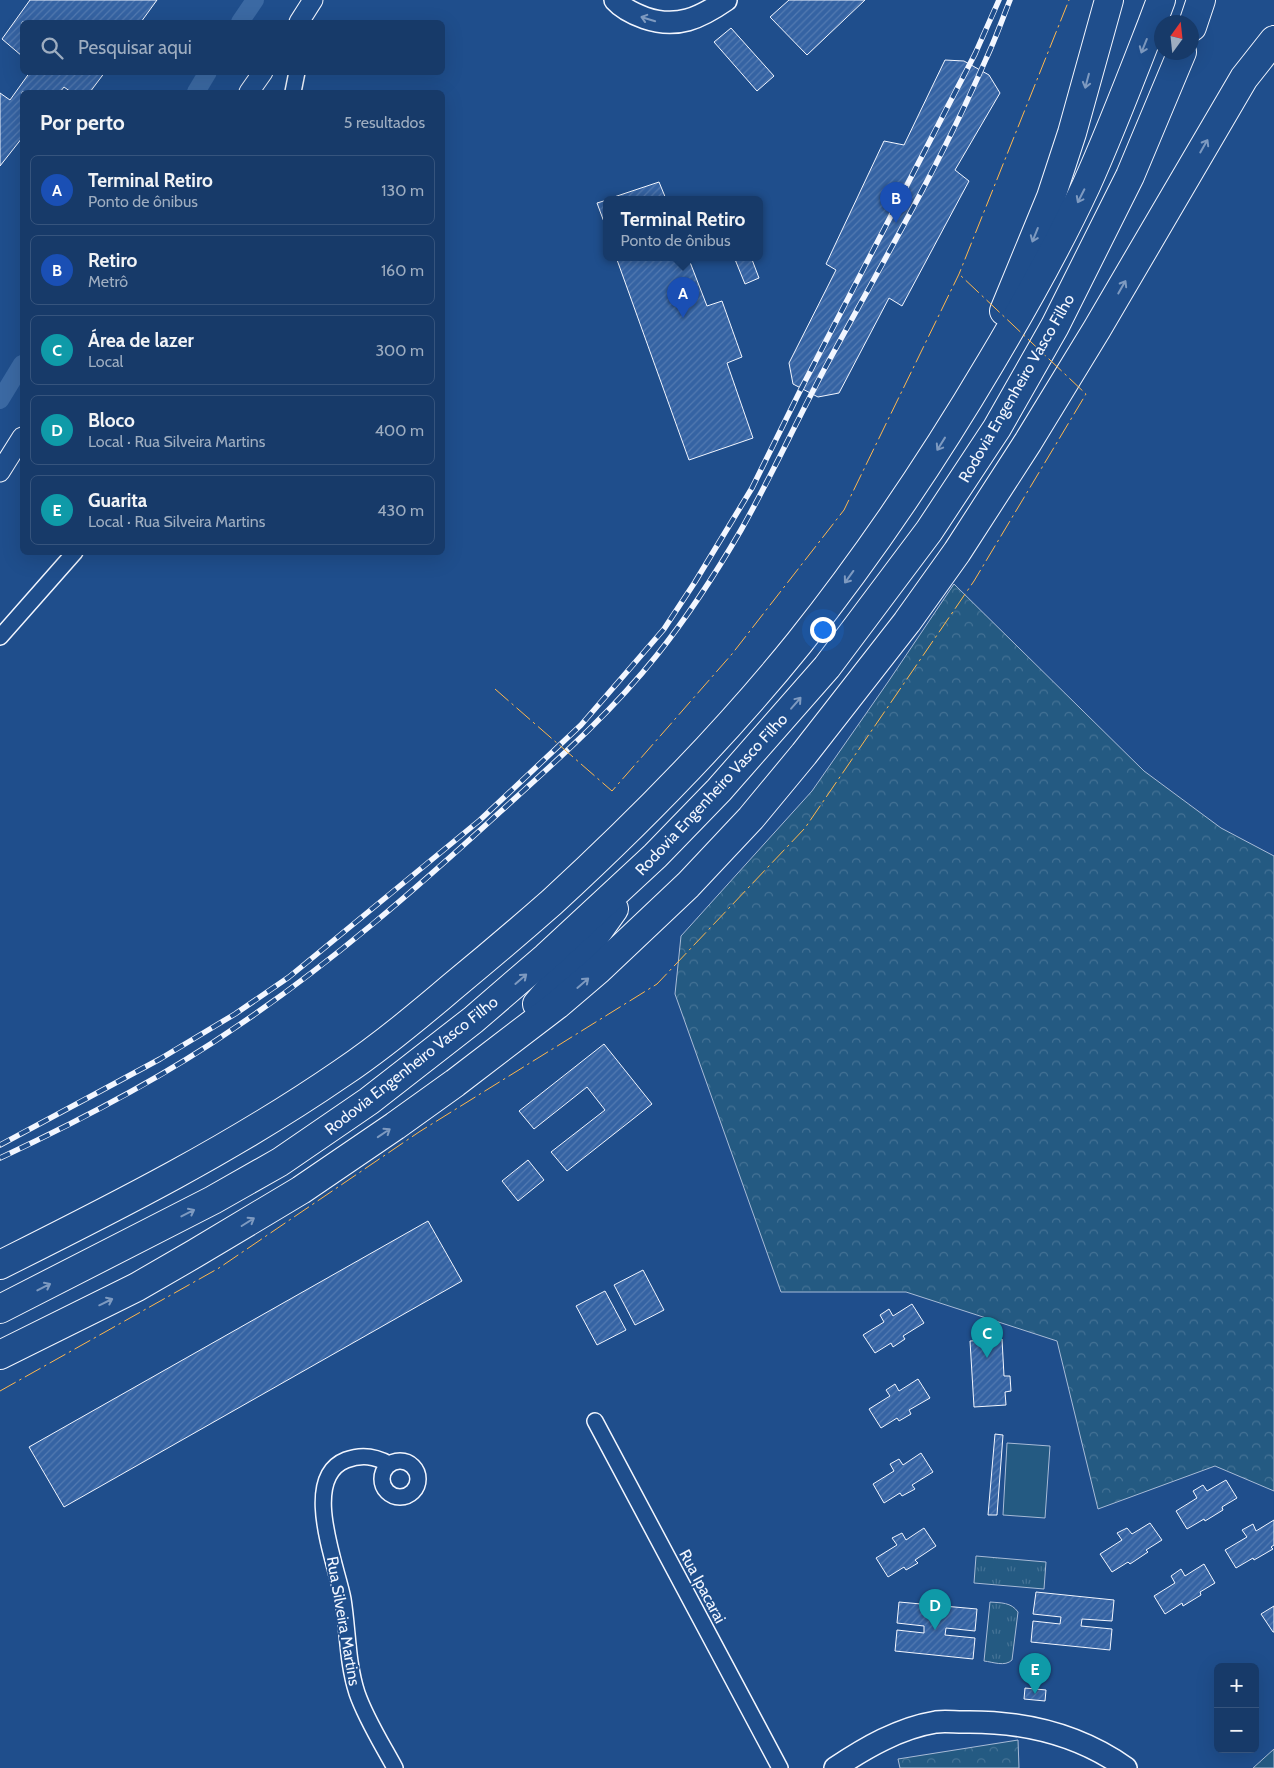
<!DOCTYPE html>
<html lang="pt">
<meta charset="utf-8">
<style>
:root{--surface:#173a69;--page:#244571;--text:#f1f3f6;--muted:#9eadc0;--line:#36547d;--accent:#ea580c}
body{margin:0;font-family:Cabin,sans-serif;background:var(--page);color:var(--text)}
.controls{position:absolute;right:15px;bottom:15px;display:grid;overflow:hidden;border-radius:8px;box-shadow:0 5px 20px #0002}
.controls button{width:45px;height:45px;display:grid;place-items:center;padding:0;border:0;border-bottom:1px solid var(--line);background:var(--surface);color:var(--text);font:25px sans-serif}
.compass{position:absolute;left:1154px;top:15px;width:45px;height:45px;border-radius:50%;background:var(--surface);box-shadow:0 5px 20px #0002;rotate:15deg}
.you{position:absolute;left:822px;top:629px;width:18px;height:18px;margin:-12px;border:4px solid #fff;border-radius:50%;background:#1a73e8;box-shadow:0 0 0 8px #1a73e833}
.badge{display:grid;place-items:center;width:32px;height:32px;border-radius:50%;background:var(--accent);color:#fff;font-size:16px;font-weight:700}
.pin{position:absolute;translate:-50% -41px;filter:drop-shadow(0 1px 2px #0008)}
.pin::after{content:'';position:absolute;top:26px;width:18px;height:15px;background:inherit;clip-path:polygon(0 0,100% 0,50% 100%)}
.popup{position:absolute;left:603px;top:196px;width:160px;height:65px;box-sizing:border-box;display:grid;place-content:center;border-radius:8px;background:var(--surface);filter:drop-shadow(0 1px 4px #0005);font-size:16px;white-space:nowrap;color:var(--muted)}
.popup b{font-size:19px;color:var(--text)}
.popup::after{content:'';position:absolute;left:50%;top:100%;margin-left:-10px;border:10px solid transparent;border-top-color:var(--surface)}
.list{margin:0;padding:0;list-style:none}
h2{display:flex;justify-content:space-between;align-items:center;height:65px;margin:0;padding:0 20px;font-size:21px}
h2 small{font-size:16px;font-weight:400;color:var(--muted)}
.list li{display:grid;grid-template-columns:32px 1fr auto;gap:15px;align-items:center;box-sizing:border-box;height:70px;margin:0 10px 10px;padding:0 10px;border:1px solid var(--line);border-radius:8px}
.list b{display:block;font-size:19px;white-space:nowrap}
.list p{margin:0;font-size:16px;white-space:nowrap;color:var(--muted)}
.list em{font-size:16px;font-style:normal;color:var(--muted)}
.icon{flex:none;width:28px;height:28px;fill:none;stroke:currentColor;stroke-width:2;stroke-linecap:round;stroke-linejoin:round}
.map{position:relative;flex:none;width:1274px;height:1768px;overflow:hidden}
.search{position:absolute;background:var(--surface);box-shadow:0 5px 20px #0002;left:20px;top:20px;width:425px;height:55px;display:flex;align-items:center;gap:12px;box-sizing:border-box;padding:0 18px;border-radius:8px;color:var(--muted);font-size:19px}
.panel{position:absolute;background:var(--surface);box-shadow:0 5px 20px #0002;left:20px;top:90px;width:425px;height:465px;border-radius:8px}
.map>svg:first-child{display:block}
.forest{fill:url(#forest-crowns);stroke:#a8bbd7}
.park{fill:url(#park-tufts);stroke:#a8bbd7}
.pitch{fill:#245a82;stroke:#a8bbd7}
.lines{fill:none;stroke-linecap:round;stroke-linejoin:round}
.canal{stroke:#3b69a3;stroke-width:18}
.building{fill:url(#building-hatch);stroke:#f2f6ff}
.minor-casing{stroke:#f2f6ff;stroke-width:18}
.tertiary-casing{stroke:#f2f6ff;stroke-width:21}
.secondary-casing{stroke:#f2f6ff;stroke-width:24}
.motorway-casing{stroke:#f2f6ff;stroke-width:30}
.minor{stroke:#1f4e8c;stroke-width:15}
.tertiary{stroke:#1f4e8c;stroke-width:19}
.secondary{stroke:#1f4e8c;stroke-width:21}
.motorway{stroke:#1f4e8c;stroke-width:28}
.rail-casing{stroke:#f2f6ff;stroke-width:5.5}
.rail{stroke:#1f4e8c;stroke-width:4;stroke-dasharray:11;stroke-linecap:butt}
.power{stroke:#ffb74d;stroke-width:1;stroke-dasharray:18 4 2.5 4;stroke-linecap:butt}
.oneway{stroke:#7e9ac0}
.labels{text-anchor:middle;stroke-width:4;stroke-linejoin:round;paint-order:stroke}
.street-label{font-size:16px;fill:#f2f6ff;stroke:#1f4e8c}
</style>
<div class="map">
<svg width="1274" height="1768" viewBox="0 0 1274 1768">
<defs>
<pattern id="forest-crowns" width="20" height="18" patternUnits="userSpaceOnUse" patternTransform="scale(1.25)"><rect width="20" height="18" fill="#245a82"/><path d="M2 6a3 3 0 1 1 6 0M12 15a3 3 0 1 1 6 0" fill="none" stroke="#447295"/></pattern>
<pattern id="park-tufts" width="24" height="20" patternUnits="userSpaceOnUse" patternTransform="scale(1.25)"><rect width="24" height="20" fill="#245a82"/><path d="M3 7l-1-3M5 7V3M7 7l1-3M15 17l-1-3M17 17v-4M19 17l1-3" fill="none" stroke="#447295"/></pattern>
<pattern id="building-hatch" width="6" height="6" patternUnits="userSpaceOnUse" patternTransform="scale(1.25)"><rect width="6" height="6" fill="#3563a3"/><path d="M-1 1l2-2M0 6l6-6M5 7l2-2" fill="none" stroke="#537ab1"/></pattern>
</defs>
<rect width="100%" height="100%" fill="#1f4e8c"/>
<g class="forest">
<polygon points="954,584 1144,771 1221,828 1274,856 1274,1491 1215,1466 1098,1509 1057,1341 906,1292 781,1292 675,994 681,936 812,791 888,682"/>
<polygon points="1018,1740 1019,1768 900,1768 898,1759"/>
<polygon points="1274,1749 1274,1768 1253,1768"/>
</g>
<g class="park">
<polygon points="976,1556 1046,1562 1044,1589 974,1583"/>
<path d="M990,1602C1001,1603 1011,1602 1018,1612L1012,1660C1005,1667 993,1662 984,1661Z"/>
</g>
<polygon class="pitch" points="1007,1443 1050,1446 1045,1518 1003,1515"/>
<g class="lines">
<g class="canal">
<polyline points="240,22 255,0"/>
<polyline points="196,92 208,72"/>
<polyline points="0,400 22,364"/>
</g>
</g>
<g class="building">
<polygon points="30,0 157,0 141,22 22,22 22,56 2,39"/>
<polygon points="789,0 865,0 807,55 770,17"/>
<polygon points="731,28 774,76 757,91 714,42"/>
<polygon points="945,60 964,61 989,75 1000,93 955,170 969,181 902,306 889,298 839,393 818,397 793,384 789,363 836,270 826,264 884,141 904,145"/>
<polygon points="30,72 105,72 90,92 71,92 64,87 60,92 22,92 22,138 0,166 0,93 10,100"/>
<polygon points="659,182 666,199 608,199"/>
<polygon points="607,200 607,230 597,203"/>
<polygon points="616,257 688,257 707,306 722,301 742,357 727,363 753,438 689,460"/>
<polygon points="734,257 751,257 759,278 745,284"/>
<polygon points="604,1044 652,1104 567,1171 551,1152 605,1110 587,1087 534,1129 519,1111"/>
<polygon points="528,1160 544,1180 518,1201 502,1181"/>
<polygon points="428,1221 462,1281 64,1507 29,1447"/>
<polygon points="643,1270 664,1310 635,1325 614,1285"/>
<polygon points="605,1291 626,1330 597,1345 576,1306"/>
<polygon points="912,1304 924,1323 903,1336 905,1339 893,1347 891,1343 875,1353 863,1335 884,1322 880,1315 889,1309 893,1316"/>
<polygon points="1002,1339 1004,1376 1010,1376 1011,1391 1005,1392 1006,1405 974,1407 970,1341"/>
<polygon points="918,1379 930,1398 909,1410 911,1414 899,1421 897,1418 881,1428 869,1409 890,1396 886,1390 895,1384 899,1391"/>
<polygon points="995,1434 1003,1435 997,1515 988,1515"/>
<polygon points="921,1453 933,1472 912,1485 915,1489 902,1496 900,1493 884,1503 873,1484 894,1471 890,1464 899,1459 903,1465"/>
<polygon points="1226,1480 1237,1498 1222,1507 1223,1510 1205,1521 1204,1519 1187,1529 1176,1511 1197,1498 1193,1491 1203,1485 1207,1491"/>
<polygon points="1274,1520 1274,1545 1271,1547 1273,1549 1254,1560 1253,1558 1236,1568 1225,1550 1247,1537 1242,1530 1253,1524 1256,1531"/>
<polygon points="1150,1523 1162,1540 1146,1550 1148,1552 1130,1564 1128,1562 1112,1572 1100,1554 1122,1540 1117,1533 1127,1528 1132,1534"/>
<polygon points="924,1528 936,1546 915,1560 918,1563 906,1570 904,1567 888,1577 876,1558 897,1545 892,1538 902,1533 906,1540"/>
<polygon points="1204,1564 1215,1583 1200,1592 1201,1595 1183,1606 1182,1603 1165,1614 1154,1596 1175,1583 1171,1576 1181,1569 1185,1576"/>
<polygon points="1036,1592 1114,1600 1112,1621 1082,1619 1081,1626 1112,1629 1110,1650 1031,1642 1033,1621 1060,1624 1061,1617 1033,1614"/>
<polygon points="899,1602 977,1609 975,1631 946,1628 945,1635 975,1638 973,1659 895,1651 897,1630 924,1633 924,1626 897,1623"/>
<polygon points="1274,1606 1274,1632 1273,1632 1261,1614"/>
<polygon points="1025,1688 1046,1690 1045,1701 1024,1699"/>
</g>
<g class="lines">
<defs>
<g id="minor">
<polyline points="293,92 297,72"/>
<polyline points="0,637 75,552"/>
<polyline points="595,1421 780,1768"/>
<circle cx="400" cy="1479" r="18"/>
<path d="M389,1464C375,1456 362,1454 346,1460C300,1478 337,1566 343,1599C348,1630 347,1662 357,1693C366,1719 382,1744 395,1768"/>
</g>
<g id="tertiary">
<polyline points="299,22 313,0"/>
<polyline points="249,92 263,72"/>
<polyline points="0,472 22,437"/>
</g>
<g id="secondary">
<path d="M615,0C623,9 634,14 645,18C677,29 700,18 726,0"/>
<path d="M835,1768C865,1748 899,1728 936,1722C944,1721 954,1722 963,1722C1021,1721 1078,1734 1126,1768"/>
</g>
<g id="motorway">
<polyline points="1192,27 1201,0"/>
<polyline points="1004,311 1051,197 1072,133 1109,0"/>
<polyline points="537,1004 592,940 614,909"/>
<path d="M0,1265C118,1206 233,1148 342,1073C381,1047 417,1017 452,987C486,959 519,931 552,902C639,822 724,736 799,643C870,554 933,460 991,362C1025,305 1058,246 1086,186C1110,133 1131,78 1152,24L1161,0"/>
<polyline points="0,1309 213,1200 280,1162 369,1101 473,1020 546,957 655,856 719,790 827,667 929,531 997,428 1055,326 1130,176 1182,52"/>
<polyline points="0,1355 137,1287 194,1254 301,1190 395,1126 455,1083 557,1005 598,970 688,885 751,818 804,754 907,622 957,552 1028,442 1097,329 1244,78 1274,40"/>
</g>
</defs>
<use href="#minor" class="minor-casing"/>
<use href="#tertiary" class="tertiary-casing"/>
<use href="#secondary" class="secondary-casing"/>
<use href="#motorway" class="motorway-casing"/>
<use href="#minor" class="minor"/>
<use href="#tertiary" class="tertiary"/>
<use href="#secondary" class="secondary"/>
<use href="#motorway" class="motorway"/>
<defs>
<g id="rail">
<polyline points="0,1145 160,1059 235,1014 289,977 480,820 581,725 664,629 695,582 752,488 800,391 975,54 999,0"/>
<path d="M0,1158C81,1120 162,1078 236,1027C330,964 416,889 500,812C554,763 611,713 657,655C688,616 716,573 741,530C771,477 796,422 825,368C880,267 940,165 986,59C995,40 1002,20 1010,0"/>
</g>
</defs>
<use href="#rail" class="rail-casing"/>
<use href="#rail" class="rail"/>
<g class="power">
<polyline points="495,689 612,791 732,654 844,510 959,274 1069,0"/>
<polyline points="0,1391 219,1268 419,1132 657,984 805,828 974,581 1086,394 959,274"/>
</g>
</g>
<defs><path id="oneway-shaft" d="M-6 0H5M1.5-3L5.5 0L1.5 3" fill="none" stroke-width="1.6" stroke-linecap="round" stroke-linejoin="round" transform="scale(1.25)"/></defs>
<g class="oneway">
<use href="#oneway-shaft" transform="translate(648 19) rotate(-163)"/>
<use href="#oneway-shaft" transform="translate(1144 46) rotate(112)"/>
<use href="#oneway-shaft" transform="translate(1087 81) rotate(105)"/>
<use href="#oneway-shaft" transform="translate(1204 146) rotate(-60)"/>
<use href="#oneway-shaft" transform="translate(1081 196) rotate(117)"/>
<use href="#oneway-shaft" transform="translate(1035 235) rotate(112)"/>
<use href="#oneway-shaft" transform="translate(1122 287) rotate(-60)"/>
<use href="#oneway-shaft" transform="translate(941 444) rotate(122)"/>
<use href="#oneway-shaft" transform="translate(849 577) rotate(126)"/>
<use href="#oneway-shaft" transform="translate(796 703) rotate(-49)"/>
<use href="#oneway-shaft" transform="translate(521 979) rotate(-41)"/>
<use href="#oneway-shaft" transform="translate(583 983) rotate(-41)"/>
<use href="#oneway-shaft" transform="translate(384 1133) rotate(-34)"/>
<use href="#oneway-shaft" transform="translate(188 1213) rotate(-27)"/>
<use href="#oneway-shaft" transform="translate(248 1222) rotate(-32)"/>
<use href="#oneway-shaft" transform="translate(44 1287) rotate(-27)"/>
<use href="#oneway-shaft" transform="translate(106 1302) rotate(-26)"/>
</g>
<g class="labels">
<g class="street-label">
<text transform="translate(1016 388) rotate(-60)" y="6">Rodovia Engenheiro Vasco Filho</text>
<text transform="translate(711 794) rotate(-47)" y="6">Rodovia Engenheiro Vasco Filho</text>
<text transform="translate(411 1065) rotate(-38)" y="6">Rodovia Engenheiro Vasco Filho</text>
<text transform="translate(703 1586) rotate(62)" y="6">Rua Ipacarai</text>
<text transform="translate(344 1621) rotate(80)" y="6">Rua Silveira Martins</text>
</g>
</g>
</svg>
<div class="controls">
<button>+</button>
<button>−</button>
</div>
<svg class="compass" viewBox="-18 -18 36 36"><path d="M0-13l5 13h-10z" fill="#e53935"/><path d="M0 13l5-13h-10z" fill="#9eadc0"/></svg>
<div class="you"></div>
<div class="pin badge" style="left:683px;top:318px;background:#1a4fb4">A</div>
<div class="popup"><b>Terminal Retiro</b>Ponto de ônibus</div>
<div class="pin badge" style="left:896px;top:223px;background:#1a4fb4">B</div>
<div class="pin badge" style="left:987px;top:1358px;background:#0f9aa8">C</div>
<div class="pin badge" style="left:935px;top:1630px;background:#0f9aa8">D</div>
<div class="pin badge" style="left:1035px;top:1694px;background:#0f9aa8">E</div>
<div class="search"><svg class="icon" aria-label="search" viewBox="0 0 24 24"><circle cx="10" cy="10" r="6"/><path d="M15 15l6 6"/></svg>Pesquisar aqui</div>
<section class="panel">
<h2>Por perto<small>5 resultados</small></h2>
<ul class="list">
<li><span class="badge" style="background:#1a4fb4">A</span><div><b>Terminal Retiro</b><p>Ponto de ônibus</p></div><em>130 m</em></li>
<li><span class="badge" style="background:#1a4fb4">B</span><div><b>Retiro</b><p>Metrô</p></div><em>160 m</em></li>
<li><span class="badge" style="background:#0f9aa8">C</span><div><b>Área de lazer</b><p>Local</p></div><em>300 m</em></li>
<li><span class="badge" style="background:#0f9aa8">D</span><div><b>Bloco</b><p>Local · Rua Silveira Martins</p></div><em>400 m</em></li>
<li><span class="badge" style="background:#0f9aa8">E</span><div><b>Guarita</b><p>Local · Rua Silveira Martins</p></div><em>430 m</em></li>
</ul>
</section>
</div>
